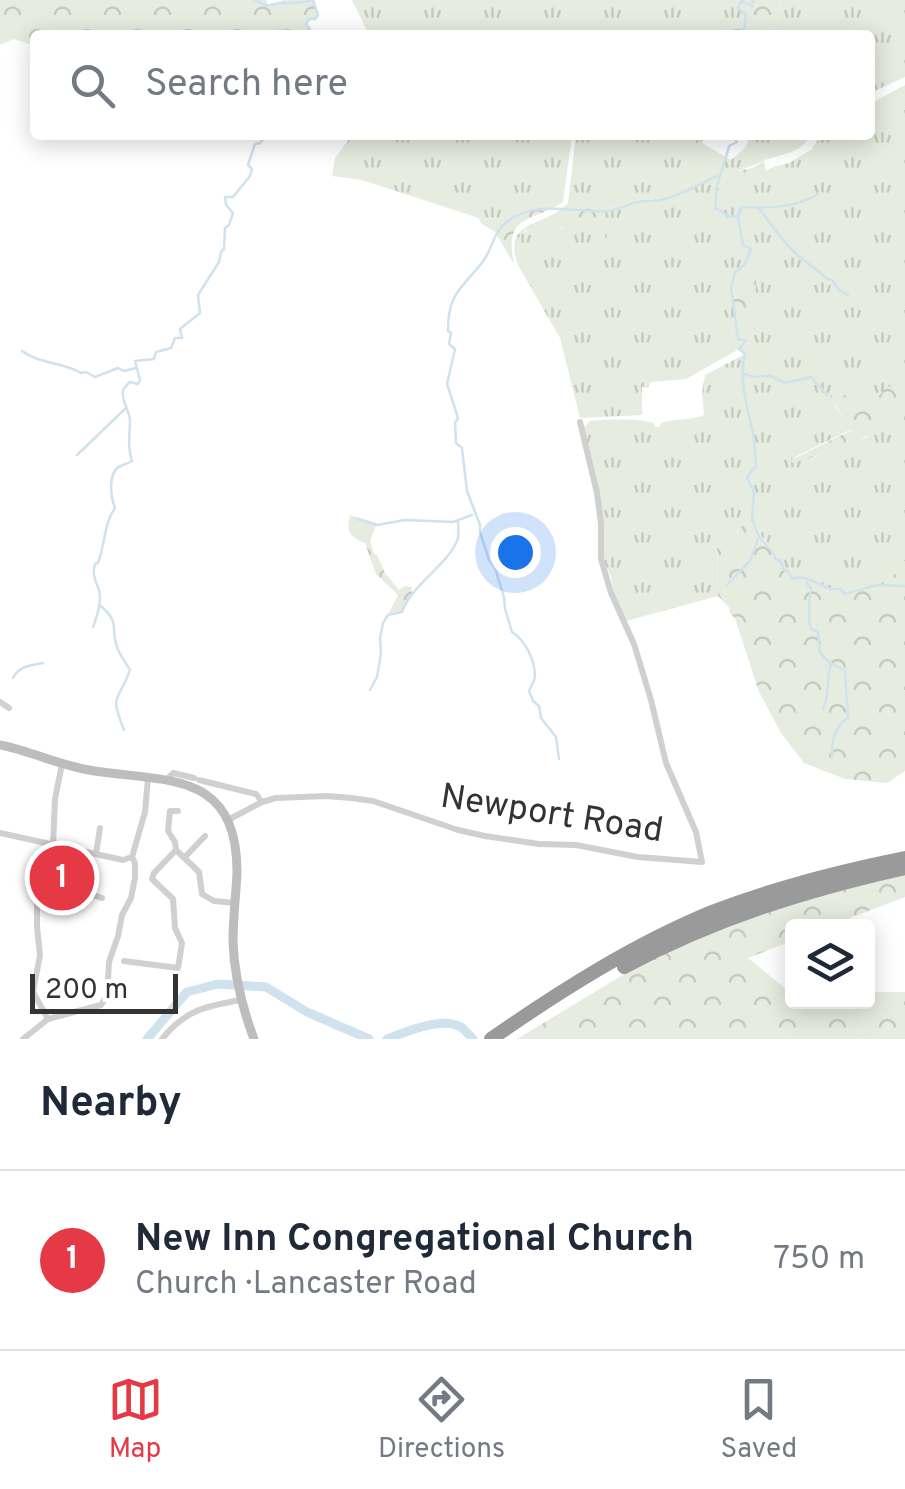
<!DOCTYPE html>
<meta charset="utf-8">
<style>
:root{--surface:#fff;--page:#f2f2f3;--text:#1f2937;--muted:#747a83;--line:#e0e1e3;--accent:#e63946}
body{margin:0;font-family:Overpass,sans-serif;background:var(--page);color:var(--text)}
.controls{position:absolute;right:30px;bottom:30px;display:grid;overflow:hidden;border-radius:10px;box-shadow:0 5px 25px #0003}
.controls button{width:90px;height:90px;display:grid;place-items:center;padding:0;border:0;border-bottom:2px solid var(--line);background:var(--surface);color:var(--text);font:50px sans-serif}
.scale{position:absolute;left:30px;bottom:25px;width:148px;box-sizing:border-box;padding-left:10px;border:5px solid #333;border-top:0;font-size:28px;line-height:35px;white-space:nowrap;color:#333;-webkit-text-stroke:8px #fff;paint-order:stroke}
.you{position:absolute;left:515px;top:552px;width:35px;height:35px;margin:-25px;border:8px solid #fff;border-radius:50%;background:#1a73e8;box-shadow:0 0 0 15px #1a73e833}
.badge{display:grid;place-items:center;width:65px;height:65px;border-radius:50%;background:var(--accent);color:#fff;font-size:32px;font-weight:700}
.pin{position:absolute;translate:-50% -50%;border:5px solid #fff;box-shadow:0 2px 10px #0006}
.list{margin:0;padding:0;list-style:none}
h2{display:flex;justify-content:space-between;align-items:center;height:130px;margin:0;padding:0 40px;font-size:42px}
h2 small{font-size:32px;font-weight:400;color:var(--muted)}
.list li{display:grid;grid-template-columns:65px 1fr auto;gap:30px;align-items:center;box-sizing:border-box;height:180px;padding:0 40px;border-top:2px solid var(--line)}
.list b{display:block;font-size:38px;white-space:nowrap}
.list p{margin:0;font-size:32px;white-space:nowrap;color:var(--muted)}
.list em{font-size:32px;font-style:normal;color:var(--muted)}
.icon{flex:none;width:55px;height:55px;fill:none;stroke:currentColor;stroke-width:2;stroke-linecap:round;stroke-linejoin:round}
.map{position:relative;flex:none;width:905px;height:1039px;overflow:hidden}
.search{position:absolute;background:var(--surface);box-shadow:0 5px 25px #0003;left:30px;right:30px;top:30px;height:110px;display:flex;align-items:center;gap:25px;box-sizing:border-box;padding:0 35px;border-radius:10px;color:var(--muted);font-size:38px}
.sheet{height:310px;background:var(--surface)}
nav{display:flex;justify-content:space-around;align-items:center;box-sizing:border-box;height:140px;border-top:2px solid var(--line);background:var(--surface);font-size:28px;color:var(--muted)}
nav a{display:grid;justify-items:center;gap:5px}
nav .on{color:var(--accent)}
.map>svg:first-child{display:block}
.grass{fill:url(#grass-tufts);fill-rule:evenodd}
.forest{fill:url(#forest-crowns)}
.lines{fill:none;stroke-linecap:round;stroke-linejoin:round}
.stream{stroke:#cfe2ee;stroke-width:2.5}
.river{stroke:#cfe2ee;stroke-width:9}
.street{stroke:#d0d0d0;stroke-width:6}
.secondary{stroke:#bdbdbd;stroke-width:9}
.highway{stroke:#9a9a9a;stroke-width:14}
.labels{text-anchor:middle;stroke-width:10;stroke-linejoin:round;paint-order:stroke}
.street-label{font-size:35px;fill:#333;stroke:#fff}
</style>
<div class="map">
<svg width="905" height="1039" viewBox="0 0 905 1039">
<defs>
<pattern id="grass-tufts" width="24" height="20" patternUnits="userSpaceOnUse" patternTransform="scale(2.5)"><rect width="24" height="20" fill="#e6ecdf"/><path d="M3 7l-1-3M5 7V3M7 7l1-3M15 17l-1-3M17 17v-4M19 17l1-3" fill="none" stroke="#c6cbc0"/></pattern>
<pattern id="forest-crowns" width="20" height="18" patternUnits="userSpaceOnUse" patternTransform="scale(2.5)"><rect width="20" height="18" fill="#e6ecdf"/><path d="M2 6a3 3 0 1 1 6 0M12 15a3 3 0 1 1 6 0" fill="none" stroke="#c6cbc0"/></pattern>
</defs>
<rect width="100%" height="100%" fill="#fff"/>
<g class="grass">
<polygon points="352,0 753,0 752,6 742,2 746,15 743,25 721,35 369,35"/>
<polygon points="781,0 905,0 905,77 870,93 870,35 774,35"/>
<path d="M905,85V561L892,577V582L845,594C841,591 835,591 830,589C816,585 808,577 792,579C784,570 779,561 773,551C765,539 760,538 756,523L717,544L718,596L626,621L614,595L611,577L602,558L603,537L583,428L590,421C611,419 633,418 654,423L655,427H660L661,423C676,418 689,421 704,415L702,393L705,375L745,354L739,349L686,379L650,382L648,388L642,387V415L580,418L560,338L518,265L519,237C537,217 573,235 596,225L600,232L605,211L637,202L658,201L674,197L713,175L673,191L670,196L657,199L634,200L617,207L568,203L576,135H703L702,143L731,160L746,147L750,135H810C801,155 781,153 763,161C747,168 736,172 718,176L716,192L774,167L789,163L811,150L821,135H870V104ZM833,394L850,397H867V437L814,457L791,459L852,429L835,406Z"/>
<polygon points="352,135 572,135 563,202 532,207 503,219 479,218 362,180 332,176 335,158"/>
</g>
<g class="forest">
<polygon points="0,0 266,0 269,5 284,0 313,0 318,15 315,19 309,19 306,23 310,29 305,35 35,35 35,46 14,39 0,45"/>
<polygon points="753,0 781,0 774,35 721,35 743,25 746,15 738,8 741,1 751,6"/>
<path d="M764,161L766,172L715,192L717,176L674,197L658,201L637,202L605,211L607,239L595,226L572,233L563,227L526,230L519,237L518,265C501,218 546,228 568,203L617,207L634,200L657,199L670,196L673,191L713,175L718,167L723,169L719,175L752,168Z"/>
<path d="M563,202C533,223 503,212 514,264L495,232L481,223L479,218L503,219L532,207Z"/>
<polygon points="756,279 754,335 738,339 731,287"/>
<path d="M895,386L902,390L905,388V420L884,430L882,427C855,445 823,454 792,463L791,460L852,430L830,397L833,393C849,397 863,398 880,395L886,387Z"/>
<path d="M350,515L377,523L370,541L374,554L377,555L385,573L399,590L405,586L412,587V592L402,612L388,615L398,595L376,574L365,543C350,537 346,532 350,515Z"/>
<path d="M752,520C756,525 756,532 760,537C765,545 772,549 776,559L780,560L784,570L788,571L792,579C808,574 815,585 830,589C835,591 840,591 845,593L891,582L892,577L905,561V771L887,783L845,779L804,763L781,733L759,692L735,618L730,614L729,607L718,596L717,543Z"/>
<polygon points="905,873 905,897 829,926 792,926 792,941 748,958 792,994 792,1002 868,1002 868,992 905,992 905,1039 517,1039 664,950 779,905"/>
</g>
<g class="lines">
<g class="stream">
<path d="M255,0L268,6C280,0 295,6 312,0"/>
<polyline points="274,35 279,30 284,31 287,35"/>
<polyline points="293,35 299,33 300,35"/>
<polyline points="305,35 310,29 306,24 309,19 315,19 318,15 313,0"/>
<polyline points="743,35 746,15 738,8 741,1 752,6 753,0"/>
<path d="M732,135L737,142L729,146C723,172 714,181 716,209L722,211L727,216L738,217L743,245L751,249L745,264L735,273L731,287L738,339L746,341L739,349L745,354C738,378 748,410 753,434C755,444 755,455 756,466L747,477L754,492L752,520C756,525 756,532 760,537C766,546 772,549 776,559L780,560L784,570L788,571L792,579L798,577L811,580L830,589H840L845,594L877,585L905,586"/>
<path d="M759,208C770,223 782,240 795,253C805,263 817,268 827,279L832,280L839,290L848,295"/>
<path d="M738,216L740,209L743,207C769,208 796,208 818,194"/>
<path d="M22,351C39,364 63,362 81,373L86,372L95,377L118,368L124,371L136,368"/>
<polyline points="745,374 754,377 770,376 785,383 811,377 827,395"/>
<polyline points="77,455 126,408"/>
<polyline points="357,519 377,525 405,520 453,522 472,515"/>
<path d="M807,583L811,589C809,596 808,623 811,629L818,632L820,653L829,662L845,671L848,717C834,729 831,741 832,759"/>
<polyline points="726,586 750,561 758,539"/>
<path d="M101,606C121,624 110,628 117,647C119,654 126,663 130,670C118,704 109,692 124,730"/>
<path d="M93,627C97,616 102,602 99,590C95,578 92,577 95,564L98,563C105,545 104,523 115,508C111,498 108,477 117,468C121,465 127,464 132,461C127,446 130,434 130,420C129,411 124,404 123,396C122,388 125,387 130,382L138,384L140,380L135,361L154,359L156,352L171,348L175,338H182L180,329L200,313L198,295L219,262L221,252L224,249L225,228L229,225L233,213L226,205L225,197H233L250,176L252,169L248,165L255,144L260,143L266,135"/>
<path d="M13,678C19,666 31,665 43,663"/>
<path d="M370,690L377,677L381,653L380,638L383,623L388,615L402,612C413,582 450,564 458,538C459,532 458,526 458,521"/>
<path d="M823,709C830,695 826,679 831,663"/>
<path d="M559,759L556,737L541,718L539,706L533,701L529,691C531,686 535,681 535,676C535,660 525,640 512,632L505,609L504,597L495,568L489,560L480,532V525L467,491L462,448L456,443L455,423L458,418L447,384L455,349L449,344L451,333L448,331C448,294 460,290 481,264C494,249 491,233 509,220C538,200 576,213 608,211C619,210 627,204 638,202C645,200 653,202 661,200C680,196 699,184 717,176"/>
</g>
<g class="river">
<polyline points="147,1039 187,992 218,984 266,987 307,1012 369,1039"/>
<path d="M387,1039C406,1032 441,1016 461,1027C463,1028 472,1038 473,1039"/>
</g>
<g class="street">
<polyline points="0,702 9,708"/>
<polyline points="166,780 173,773 194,778"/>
<polyline points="199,780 256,794 262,802"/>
<polyline points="178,811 170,811 168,831 175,842 176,850 199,872 202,894 214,901 235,903"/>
<polyline points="228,820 262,802 276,798 327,796 351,798 373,801 458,830 485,836 539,844 576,845 638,857 702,862 696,832 666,763 651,700 634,644 611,593 601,559 601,524 597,493 580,422"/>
<polyline points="0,833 123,860 132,857"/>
<polyline points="88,853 82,887 86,893 102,898"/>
<polyline points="96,854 100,828"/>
<polyline points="185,857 205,836"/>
<polyline points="124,961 178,968 182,943 175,928 173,899 152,879 154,873 176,850"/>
<polyline points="48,1019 33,992 40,955 37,927 37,893 53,846 55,799 62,764"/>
<polyline points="23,1039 48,1019 101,1005 107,996 109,962 118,936 122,915 131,898 135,878 135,863 132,857 145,812 148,778"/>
<path d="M162,1039C185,1010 206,1006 241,1000"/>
</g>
<path class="secondary" d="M0,745C30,751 59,765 89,770C164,783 237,768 237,872C236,895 233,918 233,941C234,975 242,1007 254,1039"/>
<g class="highway">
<path d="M624,967C714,919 806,890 905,868"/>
<path d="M491,1039C560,991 634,944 712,912C774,888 840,871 905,858"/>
</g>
</g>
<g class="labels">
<g class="street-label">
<text transform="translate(552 812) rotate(9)" y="12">Newport Road</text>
</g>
</g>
</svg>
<div class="controls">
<button><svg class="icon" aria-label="layers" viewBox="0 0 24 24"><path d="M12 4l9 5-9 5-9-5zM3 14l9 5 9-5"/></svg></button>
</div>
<div class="scale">200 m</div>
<div class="you"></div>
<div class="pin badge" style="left:62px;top:878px">1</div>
<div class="search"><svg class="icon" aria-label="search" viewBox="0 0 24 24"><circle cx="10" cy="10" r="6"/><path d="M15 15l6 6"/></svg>Search here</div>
</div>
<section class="sheet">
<h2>Nearby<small></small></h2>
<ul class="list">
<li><span class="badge">1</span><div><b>New Inn Congregational Church</b><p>Church · Lancaster Road</p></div><em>750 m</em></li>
</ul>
</section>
<nav>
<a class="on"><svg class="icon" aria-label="map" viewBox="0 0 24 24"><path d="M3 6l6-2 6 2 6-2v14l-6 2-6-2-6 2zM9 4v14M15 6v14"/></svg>Map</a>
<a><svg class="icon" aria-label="directions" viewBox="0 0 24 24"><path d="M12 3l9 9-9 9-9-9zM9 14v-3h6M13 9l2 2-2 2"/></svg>Directions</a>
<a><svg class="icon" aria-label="saved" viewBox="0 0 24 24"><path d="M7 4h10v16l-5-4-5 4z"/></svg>Saved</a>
</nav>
